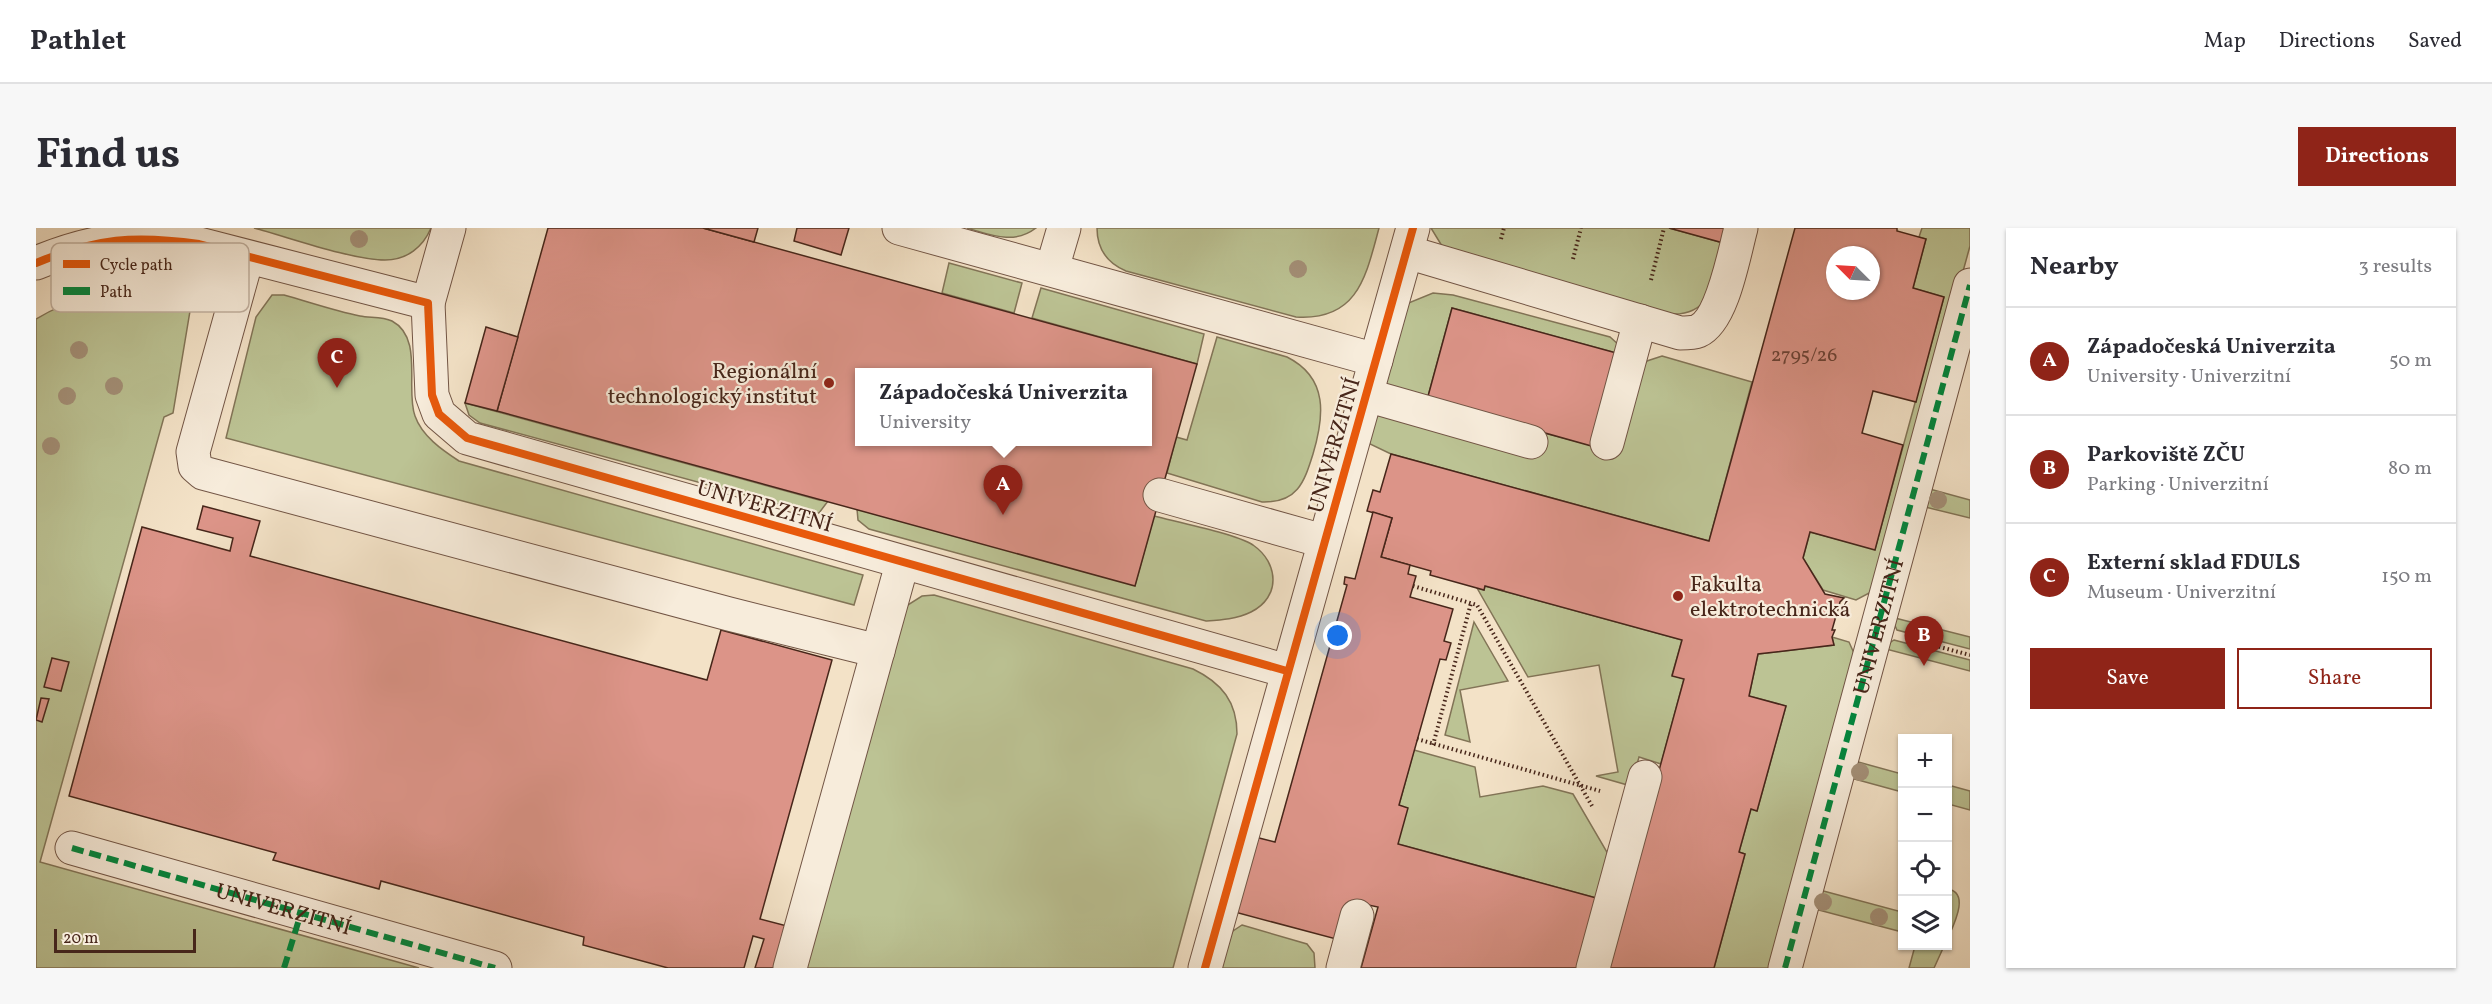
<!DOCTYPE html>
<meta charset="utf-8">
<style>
:root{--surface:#fff;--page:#f7f7f7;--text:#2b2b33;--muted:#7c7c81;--line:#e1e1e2;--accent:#8f2418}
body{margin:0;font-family:Vollkorn,serif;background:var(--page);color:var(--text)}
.controls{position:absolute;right:18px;bottom:18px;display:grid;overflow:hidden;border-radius:0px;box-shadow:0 2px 4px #0004}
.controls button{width:54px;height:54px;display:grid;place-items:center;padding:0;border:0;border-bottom:2px solid var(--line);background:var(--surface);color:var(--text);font:30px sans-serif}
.compass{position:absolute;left:1790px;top:18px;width:54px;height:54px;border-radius:50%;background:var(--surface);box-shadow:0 2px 4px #0004;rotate:294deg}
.scale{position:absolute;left:18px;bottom:15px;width:142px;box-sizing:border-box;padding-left:6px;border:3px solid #47261a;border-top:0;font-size:16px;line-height:21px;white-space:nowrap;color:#47261a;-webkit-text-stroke:4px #f7ecdb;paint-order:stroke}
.you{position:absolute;left:1302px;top:408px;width:21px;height:21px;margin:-15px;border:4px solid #fff;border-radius:50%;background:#1a73e8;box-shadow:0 0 0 9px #1a73e833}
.badge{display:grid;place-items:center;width:39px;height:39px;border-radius:50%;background:var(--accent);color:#fff;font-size:20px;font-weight:700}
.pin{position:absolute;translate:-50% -50px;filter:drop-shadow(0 2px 3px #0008)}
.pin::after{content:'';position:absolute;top:32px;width:21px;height:18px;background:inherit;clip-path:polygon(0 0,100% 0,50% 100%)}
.popup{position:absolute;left:819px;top:140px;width:297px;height:78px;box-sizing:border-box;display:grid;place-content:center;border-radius:0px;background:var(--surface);filter:drop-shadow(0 2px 4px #0005);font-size:20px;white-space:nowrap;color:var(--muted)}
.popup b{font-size:22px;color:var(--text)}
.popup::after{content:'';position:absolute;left:50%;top:100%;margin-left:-12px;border:12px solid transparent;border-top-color:var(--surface)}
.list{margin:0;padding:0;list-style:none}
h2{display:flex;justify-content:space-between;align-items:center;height:78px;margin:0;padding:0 24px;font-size:26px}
h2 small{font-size:20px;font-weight:400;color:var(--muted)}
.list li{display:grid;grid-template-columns:39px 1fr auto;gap:18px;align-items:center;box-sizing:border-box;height:108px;padding:0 24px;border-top:2px solid var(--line)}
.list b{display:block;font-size:22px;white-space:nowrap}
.list p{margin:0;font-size:20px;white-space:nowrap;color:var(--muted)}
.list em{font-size:20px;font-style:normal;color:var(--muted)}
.actions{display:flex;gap:12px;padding:18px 24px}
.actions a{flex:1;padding:14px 0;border:2px solid var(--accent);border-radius:0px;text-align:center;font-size:21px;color:var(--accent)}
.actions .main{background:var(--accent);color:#fff}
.icon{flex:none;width:33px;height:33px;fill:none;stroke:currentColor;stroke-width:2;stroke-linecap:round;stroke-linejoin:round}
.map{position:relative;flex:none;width:1934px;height:740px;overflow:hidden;border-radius:0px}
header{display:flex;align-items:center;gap:36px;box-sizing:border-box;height:84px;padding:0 30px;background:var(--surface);border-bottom:2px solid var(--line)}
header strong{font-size:28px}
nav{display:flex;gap:33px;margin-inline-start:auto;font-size:21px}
.intro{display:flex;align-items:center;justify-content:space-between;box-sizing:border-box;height:144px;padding:0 36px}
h1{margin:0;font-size:42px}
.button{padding:15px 27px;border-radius:0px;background:var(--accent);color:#fff;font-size:21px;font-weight:700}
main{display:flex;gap:36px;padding:0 36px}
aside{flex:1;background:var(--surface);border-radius:0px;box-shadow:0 2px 4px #0004}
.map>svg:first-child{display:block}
.green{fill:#bcc394;stroke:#827457;stroke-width:1.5}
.building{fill:#dc9488;stroke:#47261a;stroke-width:1.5;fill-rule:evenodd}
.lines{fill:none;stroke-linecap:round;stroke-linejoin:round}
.minor-casing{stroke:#725545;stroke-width:35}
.path{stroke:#47261a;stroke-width:4;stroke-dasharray:1.5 3;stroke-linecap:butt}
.minor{stroke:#f7ecdb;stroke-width:33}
.quiet{stroke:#00873e;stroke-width:6;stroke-dasharray:12 6;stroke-linecap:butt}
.cycleway-casing{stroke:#f7ecdb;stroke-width:11}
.cycleway{stroke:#e8590c;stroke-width:8}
.tree{fill:#a49078}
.poi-dot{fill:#8f2418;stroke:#f7ecdb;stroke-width:2}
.labels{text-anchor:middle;stroke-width:4.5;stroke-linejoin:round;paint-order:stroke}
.number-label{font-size:20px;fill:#6c4236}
.poi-label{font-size:22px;fill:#47261a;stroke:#f7ecdb;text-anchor:end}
.street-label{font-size:22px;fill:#47261a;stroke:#f7ecdb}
.key{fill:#f7ecdb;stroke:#c2b1a1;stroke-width:1.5}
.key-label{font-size:16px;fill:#47261a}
</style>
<header>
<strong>Pathlet</strong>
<nav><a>Map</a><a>Directions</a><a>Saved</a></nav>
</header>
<div class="intro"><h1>Find us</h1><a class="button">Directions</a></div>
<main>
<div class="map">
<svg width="1934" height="740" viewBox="0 0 1934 740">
<rect width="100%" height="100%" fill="#f3e2c7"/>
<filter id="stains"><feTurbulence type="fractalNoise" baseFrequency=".00333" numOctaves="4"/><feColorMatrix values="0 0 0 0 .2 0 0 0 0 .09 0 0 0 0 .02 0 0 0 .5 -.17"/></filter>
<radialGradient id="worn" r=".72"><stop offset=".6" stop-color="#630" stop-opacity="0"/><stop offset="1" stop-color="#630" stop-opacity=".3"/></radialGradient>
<g class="green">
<path d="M218,0H395C387,19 371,32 349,32C316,32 252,9 218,0Z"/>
<path d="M931,0H1000C978,17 955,7 931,0Z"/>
<path d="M1061,0H1343C1330,48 1322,93 1260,89L1090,43C1071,35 1061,21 1061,0Z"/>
<path d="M1395,0H1633L1691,16C1681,49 1677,88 1635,86L1406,18Z"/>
<polygon points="1886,0 1934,0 1934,18 1839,362 1820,372 1787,362 1767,330 1774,304 1839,321 1908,69 1877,60 1890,11 1883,9"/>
<polygon points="913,35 986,55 978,85 906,65"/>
<path d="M110,56L158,59L137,185L128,189L4,634L383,740H0V91C35,70 71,62 110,56Z"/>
<polygon points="1005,60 1168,106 1161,136 996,90"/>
<polygon points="1397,65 1417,67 1574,109 1583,117 1584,126 1416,80 1391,172 1361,164 1347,154 1370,76"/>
<path d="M236,67H248C273,74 299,83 324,88C334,90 346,88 356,93C388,110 369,161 379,188C386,208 406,222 423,233L827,347L818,377L190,210L220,89Z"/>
<path d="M1181,109L1251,129C1293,150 1288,189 1277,226C1268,255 1261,275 1226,274L1131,245L1140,209L1151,212Z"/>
<polygon points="1626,128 1716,154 1673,313 1355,226 1334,216 1330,209 1338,187 1501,203 1558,218 1606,139 1611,133"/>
<polygon points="429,175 783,272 792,273 783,285 776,285 444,195 433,187"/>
<polygon points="1890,260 1934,272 1934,290 1885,278"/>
<path d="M821,281L1099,357L1118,288C1141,294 1200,306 1217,317C1243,335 1245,369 1215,384C1201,391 1185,392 1170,393L833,301L822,292Z"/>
<polygon points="1449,358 1646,412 1636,447 1648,451 1625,536 1603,529 1595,558 1560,548 1582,544 1563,437 1492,449 1441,360 1448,362"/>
<path d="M898,367L1157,441C1186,455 1201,474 1201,506L1137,740H764L867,380L886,368Z"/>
<polygon points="1855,389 1934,409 1934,421 1861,402"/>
<polygon points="1438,394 1472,453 1424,462 1434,514 1409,507"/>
<polygon points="1796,409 1813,414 1821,432 1736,740 1678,740 1709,626 1703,624 1715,581 1721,583 1750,478 1713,468 1722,426 1798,417"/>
<polygon points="1858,412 1934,432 1934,443 1846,420"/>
<polygon points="1378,522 1439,539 1444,569 1507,558 1537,566 1575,631 1564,671 1362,616 1363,577"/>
<polygon points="1815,532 1866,546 1866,564 1811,549"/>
<polygon points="1912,557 1934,563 1934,582 1912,576"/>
<polygon points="1780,661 1866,684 1866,704 1775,680"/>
<path d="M1912,661C1934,665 1918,696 1912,710Z"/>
<polygon points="1206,697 1271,716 1278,725 1279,740 1180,740 1191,707"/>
<polygon points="1879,718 1908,718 1898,740 1873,740"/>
</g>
<g class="building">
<path d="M512,0H667L1161,136L1099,358L461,183ZM823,144H1111V214H823Z"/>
<polygon points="667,0 722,0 718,14"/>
<polygon points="761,0 813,0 805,27 758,13"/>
<polygon points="1633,0 1696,0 1691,16"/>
<path d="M1759,0H1861V3L1890,11L1877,60L1908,69L1880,174L1837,163L1826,205L1867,217L1839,322L1774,304L1767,330L1789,366L1808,370L1804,374L1796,402H1799L1796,409L1798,417L1722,426L1713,468L1750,478L1721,583L1715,581L1703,624L1709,626L1678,740H1569L1648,451L1636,448L1646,412L1449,358L1448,362L1394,347L1395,343L1345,329L1356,290L1331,283L1337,262L1344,264L1355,226L1673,313ZM1799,27H1835V63H1799Z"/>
<polygon points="1416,80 1584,126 1559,219 1391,172"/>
<polygon points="450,99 482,109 461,183 429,175"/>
<polygon points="167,278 224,293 214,328 671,452 685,402 796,432 724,691 751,698 739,740 719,740 728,711 717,708 708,740 632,740 547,717 548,709 345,653 343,661 237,632 240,625 33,568 106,299 194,323 197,310 161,301"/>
<polygon points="1337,284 1356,290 1345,329 1374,337 1372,346 1380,348 1374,369 1417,381 1408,413 1415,415 1410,432 1404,431 1363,577 1372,580 1362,616 1564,671 1545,740 1325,740 1342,679 1328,676 1300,711 1195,683 1215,608 1239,614 1311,357 1308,356 1309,349 1319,351"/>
<polygon points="16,430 33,434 25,463 8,459"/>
<polygon points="5,470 13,471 6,494 0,492"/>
</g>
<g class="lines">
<defs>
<g id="minor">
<polyline points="863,0 1340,132"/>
<path d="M1371,24L1644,105C1649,105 1657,105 1662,103C1687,92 1698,25 1705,0"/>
<polyline points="211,30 157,224 159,238 167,245 693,386 842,423"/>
<path d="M0,35C60,10 99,7 163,16L392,75L396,167L403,186L431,210L1251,443"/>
<polyline points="1016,41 1028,0"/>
<polyline points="392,75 413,0"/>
<polyline points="1330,167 1495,214"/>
<polyline points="1571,215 1604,93"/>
<polyline points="1124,267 1287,313"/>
<polyline points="36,620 459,740"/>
<polyline points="754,740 866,336"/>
<polyline points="1169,740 1377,0"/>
<polyline points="1307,740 1321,688"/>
<polyline points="1557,740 1609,549"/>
<path id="s1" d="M1749,740L1934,57"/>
</g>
</defs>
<use href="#minor" class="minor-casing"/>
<g class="path">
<polyline points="1465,11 1468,0"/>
<polyline points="1537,31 1545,0"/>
<polyline points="1615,52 1628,0"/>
<polyline points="1377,358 1441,377 1556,578"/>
<polyline points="1881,413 1934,427"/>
<polyline points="1381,511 1564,563"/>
<polyline points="1397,517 1435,375"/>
</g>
<use href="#minor" class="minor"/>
<g class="quiet">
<path id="s2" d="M36,620L459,740"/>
<polyline points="248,740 265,685"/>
<polyline points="1749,740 1934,57"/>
</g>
<defs>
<g id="cycleway">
<path d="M0,35C60,10 99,7 163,16L392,75L396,167L403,186L431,210L1251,443"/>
<polyline points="1169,740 1377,0"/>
</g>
</defs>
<use href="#cycleway" class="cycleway-casing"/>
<use href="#cycleway" class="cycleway"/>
</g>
<g class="tree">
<circle cx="323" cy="11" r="9"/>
<circle cx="1262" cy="41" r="9"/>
<circle cx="43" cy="122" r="9"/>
<circle cx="78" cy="158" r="9"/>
<circle cx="31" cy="168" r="9"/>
<circle cx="15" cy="218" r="9"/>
<circle cx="1902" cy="272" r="9"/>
<circle cx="1824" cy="544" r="9"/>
<circle cx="1787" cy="674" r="9"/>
<circle cx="1843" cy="689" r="9"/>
</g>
<g class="poi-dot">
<circle cx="793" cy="155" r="6"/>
<circle cx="1642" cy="368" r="6"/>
</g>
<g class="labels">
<g class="number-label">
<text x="1768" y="133">2795/26</text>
</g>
<g class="poi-label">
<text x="781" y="150">Regionální<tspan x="781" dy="25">technologický institut</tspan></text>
<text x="1654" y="363" text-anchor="start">Fakulta<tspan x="1654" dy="25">elektrotechnická</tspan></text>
</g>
<g class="street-label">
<text transform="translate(1297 217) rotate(-74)" y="8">UNIVERZITNÍ</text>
<text transform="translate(729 277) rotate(16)" y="8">UNIVERZITNÍ</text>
<text dy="8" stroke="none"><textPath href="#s1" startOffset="354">UNIVERZITNÍ</textPath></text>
<text dy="8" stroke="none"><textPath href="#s2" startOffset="220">UNIVERZITNÍ</textPath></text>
</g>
</g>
<rect x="15" y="15" width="198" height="69" rx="9" class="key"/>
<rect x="27" y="32" width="27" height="8" fill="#e8590c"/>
<rect x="27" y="59" width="27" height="8" fill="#00873e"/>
<g class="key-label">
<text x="64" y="42">Cycle path</text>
<text x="64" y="69">Path</text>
</g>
<rect width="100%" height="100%" filter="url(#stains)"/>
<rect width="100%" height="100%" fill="url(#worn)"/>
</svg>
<div class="controls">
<button>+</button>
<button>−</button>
<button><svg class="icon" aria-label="locate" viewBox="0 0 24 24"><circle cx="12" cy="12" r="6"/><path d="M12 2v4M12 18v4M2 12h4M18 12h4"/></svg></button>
<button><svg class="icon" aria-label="layers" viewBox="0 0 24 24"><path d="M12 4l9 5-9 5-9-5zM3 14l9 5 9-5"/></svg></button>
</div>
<svg class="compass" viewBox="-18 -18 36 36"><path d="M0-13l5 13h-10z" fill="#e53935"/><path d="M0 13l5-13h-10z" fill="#7c7c81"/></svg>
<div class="scale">20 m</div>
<div class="you"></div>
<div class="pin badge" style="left:967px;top:287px">A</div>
<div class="popup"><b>Západočeská Univerzita</b>University</div>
<div class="pin badge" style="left:1888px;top:438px">B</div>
<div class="pin badge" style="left:301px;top:160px">C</div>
</div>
<aside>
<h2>Nearby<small>3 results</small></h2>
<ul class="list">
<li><span class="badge">A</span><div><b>Západočeská Univerzita</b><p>University · Univerzitní</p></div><em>50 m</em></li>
<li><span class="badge">B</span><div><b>Parkoviště ZČU</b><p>Parking · Univerzitní</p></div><em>80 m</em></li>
<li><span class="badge">C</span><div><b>Externí sklad FDULS</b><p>Museum · Univerzitní</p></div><em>150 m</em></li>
</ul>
<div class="actions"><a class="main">Save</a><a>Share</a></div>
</aside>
</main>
